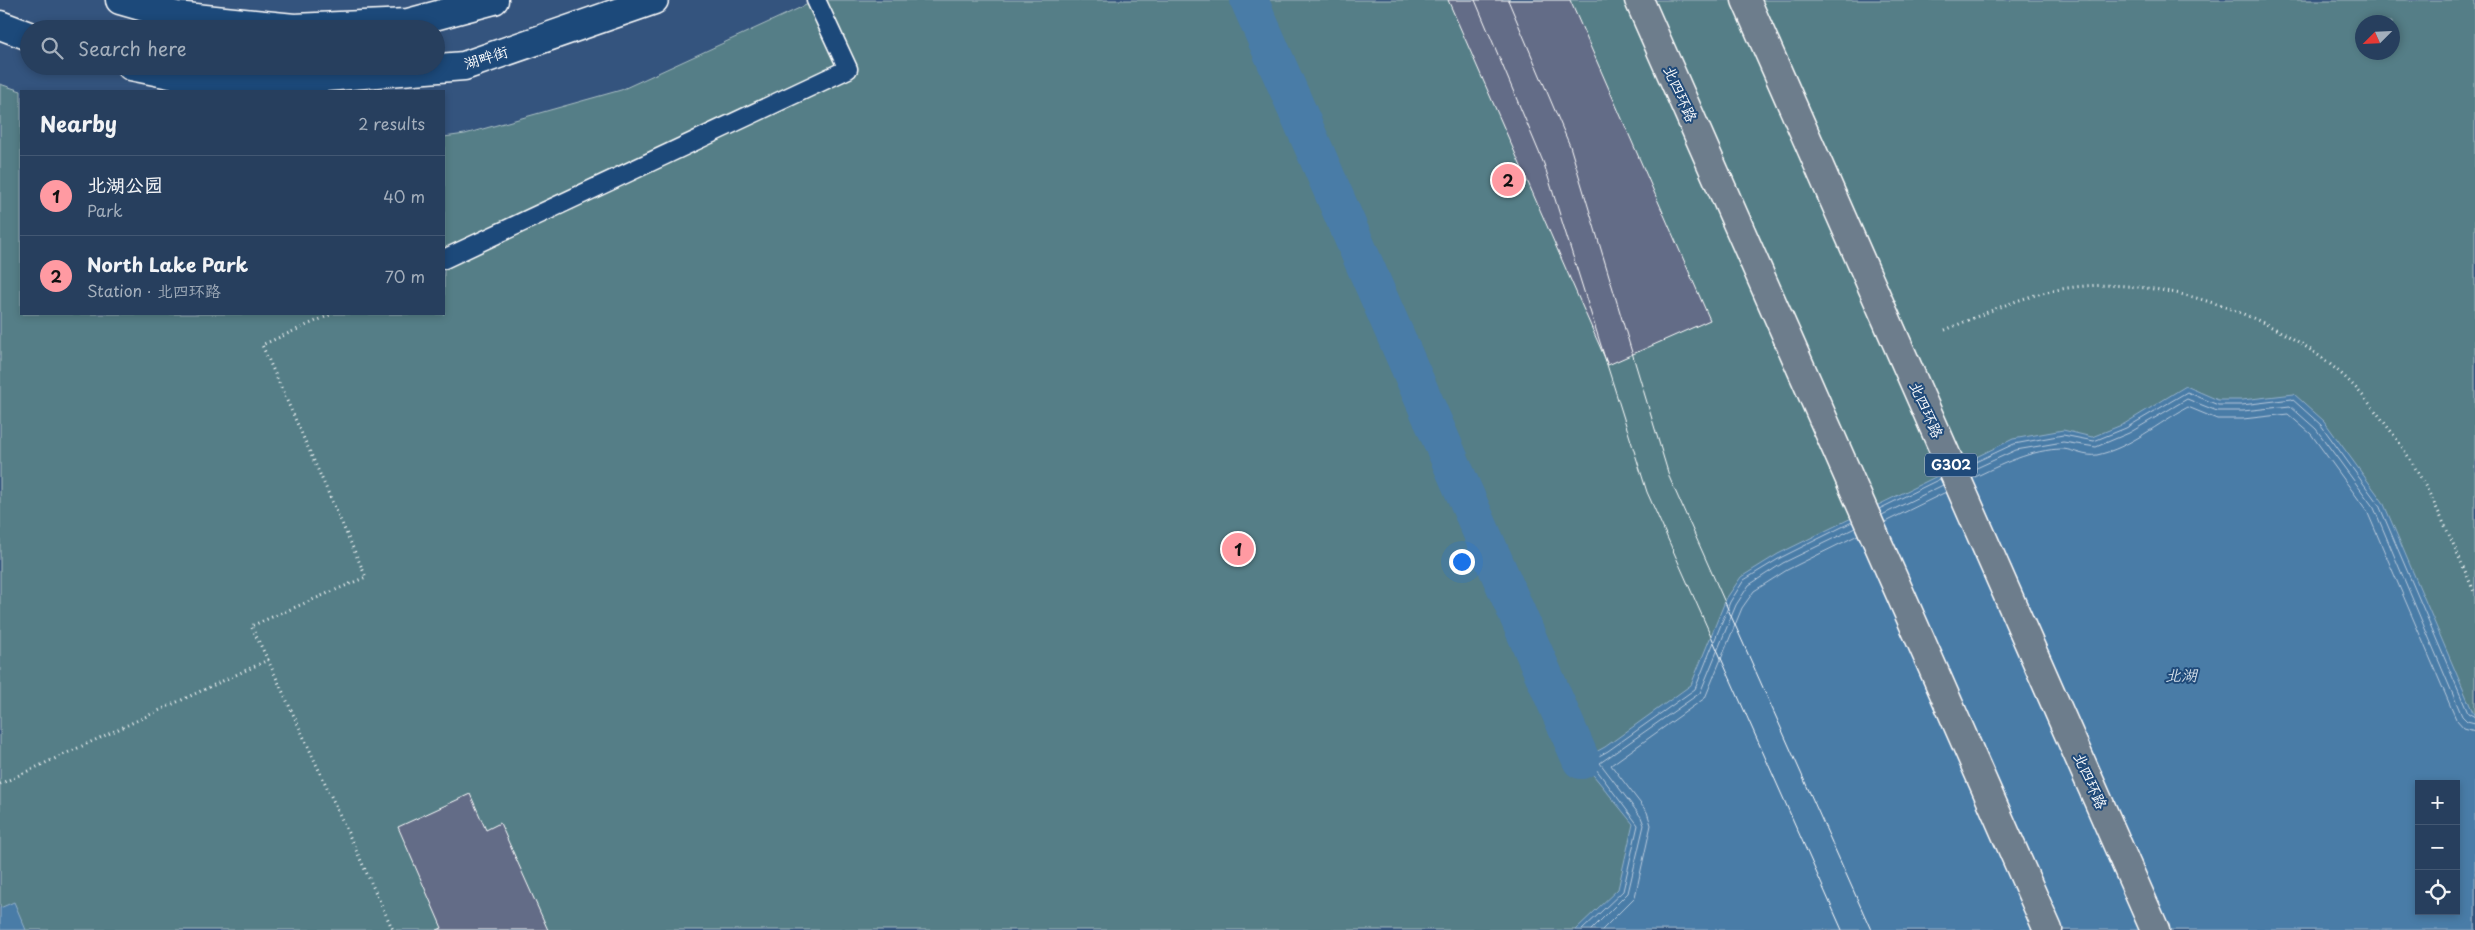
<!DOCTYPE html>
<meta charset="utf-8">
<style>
:root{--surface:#273f5e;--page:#2f4664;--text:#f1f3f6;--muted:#a4afbc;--line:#435873;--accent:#ff9aa2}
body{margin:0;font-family:"Playpen Sans","LXGW WenKai TC",sans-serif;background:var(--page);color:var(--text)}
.controls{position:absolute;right:15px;bottom:15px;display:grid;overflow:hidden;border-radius:0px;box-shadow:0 2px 8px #0003}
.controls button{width:45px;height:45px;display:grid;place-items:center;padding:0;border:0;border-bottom:1px solid var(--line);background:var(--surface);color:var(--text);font:25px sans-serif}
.compass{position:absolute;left:2355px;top:15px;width:45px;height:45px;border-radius:50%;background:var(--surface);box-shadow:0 2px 8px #0003;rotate:246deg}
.you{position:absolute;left:1461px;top:561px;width:18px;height:18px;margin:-12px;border:4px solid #fff;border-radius:50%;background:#1a73e8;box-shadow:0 0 0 8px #1a73e833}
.badge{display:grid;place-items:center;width:32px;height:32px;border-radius:50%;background:var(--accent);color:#111;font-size:16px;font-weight:700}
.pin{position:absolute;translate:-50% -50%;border:2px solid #fff;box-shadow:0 1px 5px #0006}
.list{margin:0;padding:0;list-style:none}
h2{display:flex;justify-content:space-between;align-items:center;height:65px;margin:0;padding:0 20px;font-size:21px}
h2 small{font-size:16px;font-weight:400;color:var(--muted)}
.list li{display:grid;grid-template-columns:32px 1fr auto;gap:15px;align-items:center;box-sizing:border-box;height:80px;padding:0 20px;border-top:1px solid var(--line)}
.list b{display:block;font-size:19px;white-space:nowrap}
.list p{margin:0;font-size:16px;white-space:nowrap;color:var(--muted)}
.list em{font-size:16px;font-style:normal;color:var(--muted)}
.icon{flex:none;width:28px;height:28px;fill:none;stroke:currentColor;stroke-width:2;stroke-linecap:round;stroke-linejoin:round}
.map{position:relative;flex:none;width:2475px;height:930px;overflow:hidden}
.search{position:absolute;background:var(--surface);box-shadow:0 2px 8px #0003;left:20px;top:20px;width:425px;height:55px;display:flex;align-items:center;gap:12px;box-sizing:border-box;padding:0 18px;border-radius:28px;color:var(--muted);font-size:19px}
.panel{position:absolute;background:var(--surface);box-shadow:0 2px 8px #0003;left:20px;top:90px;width:425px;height:225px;border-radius:0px}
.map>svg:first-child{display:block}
.green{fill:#547e87;stroke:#aabec3;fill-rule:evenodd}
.water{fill:#4a7ba7;stroke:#92b0ca;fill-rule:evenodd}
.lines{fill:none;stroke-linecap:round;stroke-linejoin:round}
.shore{stroke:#b7cadc;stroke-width:1}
.canal{stroke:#4a7ba7;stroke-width:38}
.building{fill:#646c87;stroke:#fff}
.service-casing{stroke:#fff;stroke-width:21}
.secondary-casing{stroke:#fff;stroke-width:31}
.trunk-casing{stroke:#fff;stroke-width:31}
.path{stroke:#fff;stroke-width:3;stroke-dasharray:1 4;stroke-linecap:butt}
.service{stroke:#1f4a7a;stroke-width:18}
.secondary{stroke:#1f4a7a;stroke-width:28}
.trunk{stroke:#6d7d8c;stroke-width:28}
.tram{stroke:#fff;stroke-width:1}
.labels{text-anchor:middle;stroke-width:4;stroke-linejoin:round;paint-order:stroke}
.shield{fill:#1f4a7a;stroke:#bcc9d7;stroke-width:1}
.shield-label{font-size:14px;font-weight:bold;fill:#fff}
.street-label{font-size:15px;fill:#fff;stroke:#1f4a7a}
.water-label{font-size:16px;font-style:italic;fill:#d2dee9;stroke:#1f4a7a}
</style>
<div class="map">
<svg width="2475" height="930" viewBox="0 0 2475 930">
<rect width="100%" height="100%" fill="#34547e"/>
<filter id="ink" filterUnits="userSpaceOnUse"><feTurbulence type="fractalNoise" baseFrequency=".02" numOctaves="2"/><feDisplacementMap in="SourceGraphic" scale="10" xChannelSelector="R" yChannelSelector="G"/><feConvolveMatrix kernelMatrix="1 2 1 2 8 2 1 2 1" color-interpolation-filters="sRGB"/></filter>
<g filter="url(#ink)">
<path class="green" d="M817,0H2475V930H0V84L21,91V314H444V137L465,134L621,90ZM2362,22H2392V52H2362ZM2419,784H2456V911H2419Z"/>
<g class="water">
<path d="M2186,386L2218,400H2242L2294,394L2324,421L2383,502L2475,717V930H1575L1618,889L1633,824L1581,760L1605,747L1691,685L1726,599L1741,577L1778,554L2013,439L2063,430L2092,437L2124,424ZM2419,784H2456V911H2419Z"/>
<polygon points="14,902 26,930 0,930 0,908"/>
</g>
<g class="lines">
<g class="shore">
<polyline points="1967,466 2014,444 2063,435 2094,441 2126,428 2187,392 2218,405 2242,405 2292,399 2321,425 2379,505 2468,713 2475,717"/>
<polyline points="1970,471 2016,450 2063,442 2096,447 2129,433 2187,399 2217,411 2243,411 2290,406 2316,429 2374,508 2462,716 2467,721 2475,723"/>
<path d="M1973,478C2000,465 2032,449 2063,449C2074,450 2085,457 2097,455C2130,448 2158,423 2188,407L2217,419H2243L2288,414L2311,434L2367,511L2456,719L2464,728L2475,731"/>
<polyline points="1879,509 1940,479"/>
<polyline points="1882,515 1943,485"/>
<polyline points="1885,522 1946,492"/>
<polyline points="1582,930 1623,891 1638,825 1590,761 1608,751 1695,689 1730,602 1744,580 1780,558 1852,522"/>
<polyline points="1591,930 1628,893 1644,825 1641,817 1600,763 1700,693 1736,605 1749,585 1783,563 1855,528"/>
<polyline points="1602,930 1635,897 1651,825 1647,812 1611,765 1705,698 1742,608 1754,591 1787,570 1858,535"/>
</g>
<polyline class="canal" points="1249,0 1581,760"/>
</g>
<g class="building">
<polygon points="1448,0 1570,0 1710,320 1608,365"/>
<polygon points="470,794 486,830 500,823 548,930 437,930 442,928 398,827"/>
</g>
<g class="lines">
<defs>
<polyline id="service" points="444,259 848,69 816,0"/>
<g id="secondary">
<polyline points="120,0 176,16 294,28 408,23 494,0"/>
<polyline points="0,25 29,36"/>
<polyline points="131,66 224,85 464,66 654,0"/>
</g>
<g id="trunk">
<polyline points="1639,0 2048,930"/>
<polyline points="1746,0 2155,930"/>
</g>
</defs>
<use href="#service" class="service-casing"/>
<use href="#secondary" class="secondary-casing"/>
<use href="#trunk" class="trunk-casing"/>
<g class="path">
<path d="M1945,330C1979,316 2015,299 2051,291C2149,269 2281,313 2351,383C2365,397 2378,414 2390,430C2427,479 2450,537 2475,594"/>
<polyline points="268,660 251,626 366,577 262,345 332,314"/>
<polyline points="0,784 268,660 393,930"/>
</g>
<use href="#service" class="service"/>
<use href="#secondary" class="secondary"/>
<use href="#trunk" class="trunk"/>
<g class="tram">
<polyline points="1475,0 1544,164 1647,492 1842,930"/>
<polyline points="1508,0 1570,146 1670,479 1871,930"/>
</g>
</g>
</g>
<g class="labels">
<rect class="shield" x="1925" y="453.5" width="52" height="23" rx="4"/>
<g class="shield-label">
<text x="1951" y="470">G302</text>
</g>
<g class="street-label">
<text transform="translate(486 58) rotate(-17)" y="5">湖畔街</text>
<text transform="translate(1680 94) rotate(66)" y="5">北四环路</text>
<text transform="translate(1926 410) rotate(66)" y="5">北四环路</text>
<text transform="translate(2090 781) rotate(66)" y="5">北四环路</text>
</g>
<g class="water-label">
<text x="2181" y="681">北湖</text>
</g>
</g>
</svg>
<div class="controls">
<button>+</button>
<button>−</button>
<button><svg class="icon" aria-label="locate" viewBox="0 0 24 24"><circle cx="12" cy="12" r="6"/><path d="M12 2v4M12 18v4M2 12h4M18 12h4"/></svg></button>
</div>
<svg class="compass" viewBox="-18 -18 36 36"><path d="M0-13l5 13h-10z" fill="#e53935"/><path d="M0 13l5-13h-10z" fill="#a4afbc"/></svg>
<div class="you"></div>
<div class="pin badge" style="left:1238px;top:549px">1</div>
<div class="pin badge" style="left:1508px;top:180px">2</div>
<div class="search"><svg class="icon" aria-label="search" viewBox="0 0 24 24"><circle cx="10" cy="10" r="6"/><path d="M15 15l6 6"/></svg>Search here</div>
<section class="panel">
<h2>Nearby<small>2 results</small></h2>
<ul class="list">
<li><span class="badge">1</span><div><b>北湖公园</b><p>Park</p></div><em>40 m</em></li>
<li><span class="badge">2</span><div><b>North Lake Park</b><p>Station · 北四环路</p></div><em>70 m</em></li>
</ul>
</section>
</div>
